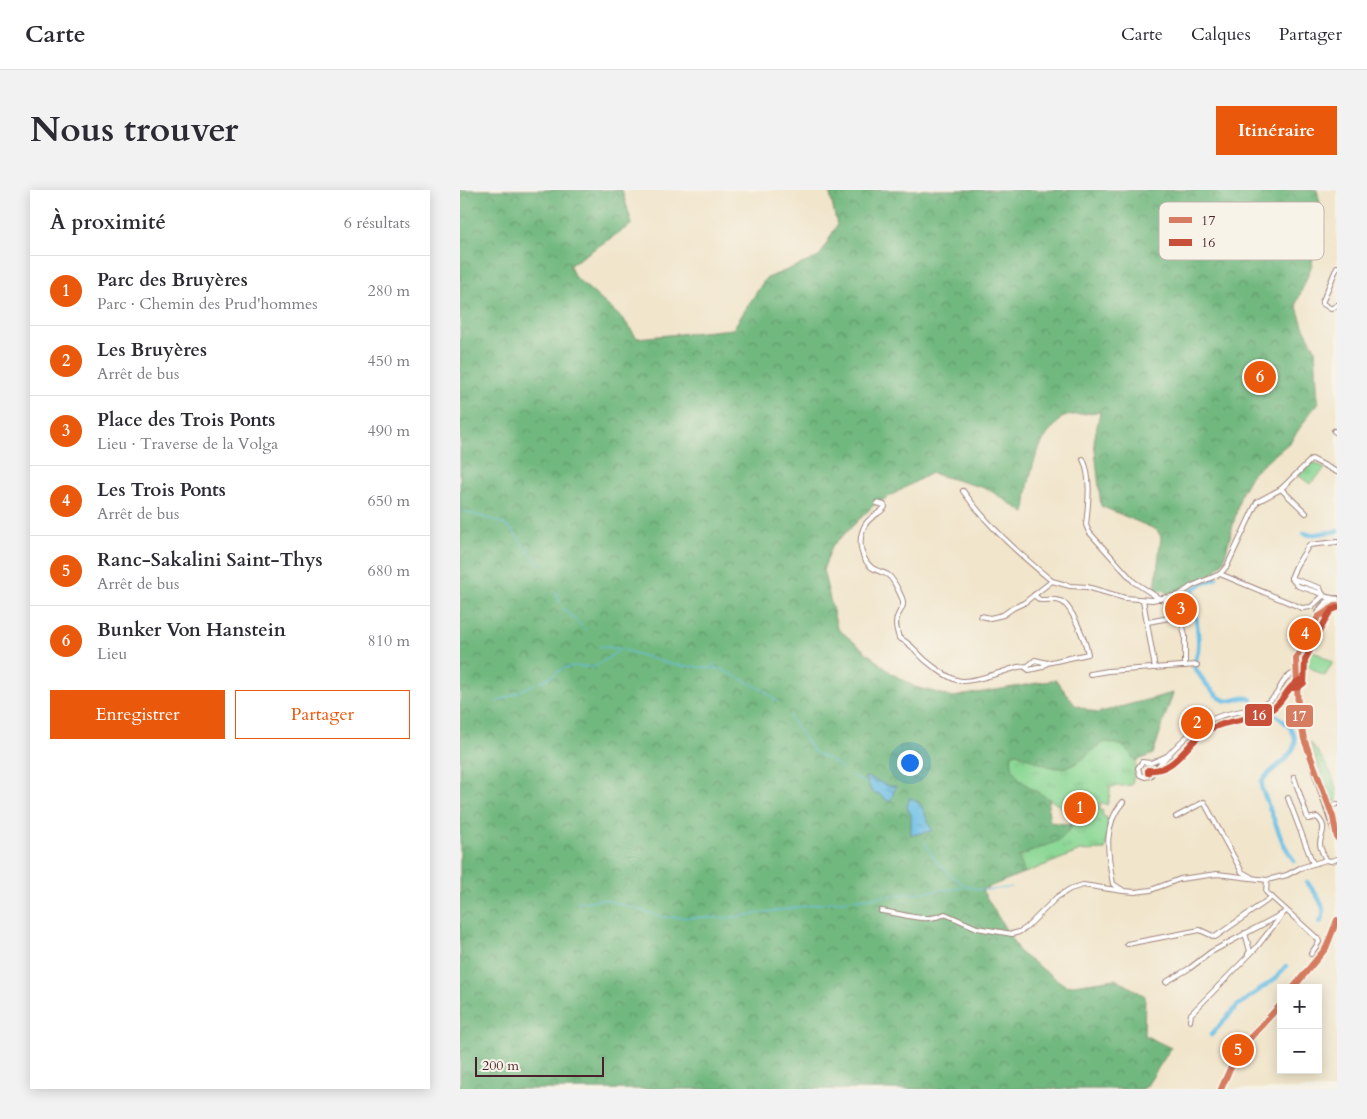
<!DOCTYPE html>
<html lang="fr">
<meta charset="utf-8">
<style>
:root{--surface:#fff;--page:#f2f2f3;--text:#2b2b33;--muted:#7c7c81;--line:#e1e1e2;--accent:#ea580c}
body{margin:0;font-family:Cardo,serif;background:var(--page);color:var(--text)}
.controls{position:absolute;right:15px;bottom:15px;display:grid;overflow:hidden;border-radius:0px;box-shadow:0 2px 12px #0003}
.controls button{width:45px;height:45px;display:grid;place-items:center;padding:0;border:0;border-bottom:1px solid var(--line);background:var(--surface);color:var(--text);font:25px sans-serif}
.scale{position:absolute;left:15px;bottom:12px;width:129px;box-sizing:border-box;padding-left:5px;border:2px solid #4a1f2b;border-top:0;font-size:14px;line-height:18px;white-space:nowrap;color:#4a1f2b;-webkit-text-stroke:4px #f7f3e8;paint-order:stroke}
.you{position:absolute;left:449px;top:572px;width:18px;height:18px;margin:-12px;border:4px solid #fff;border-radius:50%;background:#1a73e8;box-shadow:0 0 0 8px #1a73e833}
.badge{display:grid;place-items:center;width:32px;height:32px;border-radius:50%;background:var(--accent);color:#fff;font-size:16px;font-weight:700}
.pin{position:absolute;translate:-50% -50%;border:2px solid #fff;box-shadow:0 1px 5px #0006}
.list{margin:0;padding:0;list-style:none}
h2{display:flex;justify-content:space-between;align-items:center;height:65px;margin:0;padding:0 20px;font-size:21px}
h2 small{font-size:16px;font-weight:400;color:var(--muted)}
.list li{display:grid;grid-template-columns:32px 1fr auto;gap:15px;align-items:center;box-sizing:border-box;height:70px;padding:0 20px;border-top:1px solid var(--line)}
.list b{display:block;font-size:19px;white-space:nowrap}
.list p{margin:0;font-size:16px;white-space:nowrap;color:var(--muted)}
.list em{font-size:16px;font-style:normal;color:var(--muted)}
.actions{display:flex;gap:10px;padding:15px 20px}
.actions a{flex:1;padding:11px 0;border:1px solid var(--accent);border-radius:0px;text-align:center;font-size:18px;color:var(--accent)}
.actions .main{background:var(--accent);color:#fff}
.map{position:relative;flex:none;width:877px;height:899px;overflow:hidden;border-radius:0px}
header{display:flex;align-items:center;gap:30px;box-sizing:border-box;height:70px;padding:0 25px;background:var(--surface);border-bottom:1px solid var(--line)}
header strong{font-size:24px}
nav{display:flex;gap:28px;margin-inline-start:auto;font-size:18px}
.intro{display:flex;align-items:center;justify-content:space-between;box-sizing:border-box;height:120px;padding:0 30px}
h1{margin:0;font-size:35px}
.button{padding:12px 22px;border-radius:0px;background:var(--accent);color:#fff;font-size:18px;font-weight:700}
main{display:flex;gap:30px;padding:0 30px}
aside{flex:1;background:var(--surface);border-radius:0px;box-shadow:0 2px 12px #0003}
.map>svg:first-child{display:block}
.grass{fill:url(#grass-dots);stroke:#6b7c60}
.forest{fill:url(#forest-crowns);stroke:#5e6c55}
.park{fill:url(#park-tufts);stroke:#6b7c60}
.pitch{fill:#8cd896;stroke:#6b7c60}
.water{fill:url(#water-ripples);stroke:#5a6f88}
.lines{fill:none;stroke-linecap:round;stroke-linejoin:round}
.stream{stroke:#6abfe6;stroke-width:1}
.canal{stroke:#6abfe6;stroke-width:4.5}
.minor-casing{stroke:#9e827b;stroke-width:6}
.tertiary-casing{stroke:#9e827b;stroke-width:8}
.minor{stroke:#fff;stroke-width:4}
.tertiary{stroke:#fff;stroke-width:5}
.bus-1-casing{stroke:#f7f3e8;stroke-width:10}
.bus-2-casing{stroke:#f7f3e8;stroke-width:10}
.bus-1{stroke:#d67c60;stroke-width:6}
.bus-2{stroke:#c84f39;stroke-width:6}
.key{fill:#f7f3e8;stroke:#c3b3af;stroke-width:1}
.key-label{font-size:14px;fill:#4a1f2b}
.line-badge{stroke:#f7f3e8;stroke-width:2}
.badge-label{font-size:14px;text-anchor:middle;font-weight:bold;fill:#fff}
</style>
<header>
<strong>Carte</strong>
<nav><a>Carte</a><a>Calques</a><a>Partager</a></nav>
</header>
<div class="intro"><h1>Nous trouver</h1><a class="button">Itinéraire</a></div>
<main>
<aside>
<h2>À proximité<small>6 résultats</small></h2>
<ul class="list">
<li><span class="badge">1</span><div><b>Parc des Bruyères</b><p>Parc · Chemin des Prud'hommes</p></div><em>280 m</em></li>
<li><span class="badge">2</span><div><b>Les Bruyères</b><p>Arrêt de bus</p></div><em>450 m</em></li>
<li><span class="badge">3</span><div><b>Place des Trois Ponts</b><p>Lieu · Traverse de la Volga</p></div><em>490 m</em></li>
<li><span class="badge">4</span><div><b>Les Trois Ponts</b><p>Arrêt de bus</p></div><em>650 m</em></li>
<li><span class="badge">5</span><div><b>Ranc-Sakalini Saint-Thys</b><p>Arrêt de bus</p></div><em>680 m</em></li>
<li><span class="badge">6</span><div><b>Bunker Von Hanstein</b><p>Lieu</p></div><em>810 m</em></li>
</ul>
<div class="actions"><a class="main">Enregistrer</a><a>Partager</a></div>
</aside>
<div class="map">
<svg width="877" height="899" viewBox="0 0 877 899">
<defs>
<pattern id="grass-dots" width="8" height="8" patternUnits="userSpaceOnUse" patternTransform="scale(1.25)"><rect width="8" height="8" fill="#8cd896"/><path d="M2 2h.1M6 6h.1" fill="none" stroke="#7ab981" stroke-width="1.8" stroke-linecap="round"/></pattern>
<pattern id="forest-crowns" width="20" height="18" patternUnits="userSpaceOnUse" patternTransform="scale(1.25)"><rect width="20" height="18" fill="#71b87f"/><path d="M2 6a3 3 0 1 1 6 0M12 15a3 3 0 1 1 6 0" fill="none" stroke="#5f9568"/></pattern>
<pattern id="park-tufts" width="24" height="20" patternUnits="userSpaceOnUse" patternTransform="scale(1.25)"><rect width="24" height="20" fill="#8cd896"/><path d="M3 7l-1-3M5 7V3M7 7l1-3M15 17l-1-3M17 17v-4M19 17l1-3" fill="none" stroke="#7ab981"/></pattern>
<pattern id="water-ripples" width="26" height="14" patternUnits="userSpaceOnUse" patternTransform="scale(1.25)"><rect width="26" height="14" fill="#6abfe6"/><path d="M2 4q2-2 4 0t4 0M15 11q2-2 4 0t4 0" fill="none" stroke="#599bbb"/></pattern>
</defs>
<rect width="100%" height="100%" fill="#f7f3e8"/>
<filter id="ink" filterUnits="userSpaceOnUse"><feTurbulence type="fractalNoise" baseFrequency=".02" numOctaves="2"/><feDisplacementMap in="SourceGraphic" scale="10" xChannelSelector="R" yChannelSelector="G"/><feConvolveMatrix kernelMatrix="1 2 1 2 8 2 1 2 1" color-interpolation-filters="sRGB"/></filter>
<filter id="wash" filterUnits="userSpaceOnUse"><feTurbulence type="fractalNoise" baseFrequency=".0096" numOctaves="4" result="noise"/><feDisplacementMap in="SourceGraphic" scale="20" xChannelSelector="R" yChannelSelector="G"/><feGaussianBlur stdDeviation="1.12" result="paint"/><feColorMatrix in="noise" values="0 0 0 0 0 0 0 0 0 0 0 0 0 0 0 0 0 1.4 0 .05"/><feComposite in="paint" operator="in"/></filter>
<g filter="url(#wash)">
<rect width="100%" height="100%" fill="#f1e5cb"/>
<path class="grass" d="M850,552C864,570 877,587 877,611L871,612Z"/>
<path class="forest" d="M0,0H162L172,34L110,75L114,86L164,130L177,148L273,139L305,89L359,67L377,35L369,0H857L860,13L852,75L836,114L843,136L855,159L858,212L830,252L792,284L781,304L764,370L755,382L714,405L707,406L706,401L695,400L701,347L697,340L641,316L634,251L640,222L603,226C597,234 588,242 583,251C572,270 566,301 565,323L528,299L471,283L414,315L372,356L363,380L377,438L431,483L455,497L493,507L596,490L615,515L637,523L713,503L693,564L646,584L591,601L588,618L590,632L620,636L580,676L522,700L560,763L606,796L656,789L685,806L684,845L711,858L686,897L682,899H0Z"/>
<g class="park">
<polygon points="852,273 856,273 865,279 850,294 838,285"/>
<path d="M646,552L664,556L676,572L672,595L650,597V604L647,615L641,612L639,619L643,621L642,625L647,628L649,639L645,660L620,661L565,683L558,667L600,650L611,638L612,628C606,623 601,617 594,612C578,601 547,590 552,565L556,563C577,570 596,587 618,572C628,565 634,556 646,552Z"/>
</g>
<polygon class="pitch" points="850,459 873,472 865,486 842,473"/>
<g class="water">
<path d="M405,587C417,588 424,598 436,596L430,612L419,604L412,602Z"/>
<polygon points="450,607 461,615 472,641 451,645 451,625 447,617"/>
</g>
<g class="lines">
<g class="stream">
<polyline points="0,320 40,332 53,340 62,354 81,376"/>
<polyline points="96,401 100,413"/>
<polyline points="103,418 126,440"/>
<polyline points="140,456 161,459"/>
<polyline points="253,473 256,478"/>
<polyline points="80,492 94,485 103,478 115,476 135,477 161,459 213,475 261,479 303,500 318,512"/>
<polyline points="37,512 75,494"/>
<polyline points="329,526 355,563 371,570 383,579"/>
<polyline points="391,585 405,593"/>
<path d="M465,651C471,670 497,695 516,699C528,702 540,698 552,697"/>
<polyline points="117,713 143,709 204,727 268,728 372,712 510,697"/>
</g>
<g class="canal">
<polyline points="844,343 850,345 877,341"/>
<path d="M756,388L734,398L732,402C734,420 740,440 738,459C738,466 734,471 735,478C741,488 758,512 769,511C779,510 783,505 792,510"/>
<path d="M811,522C826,532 846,547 828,566C820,575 809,581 802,591V599L823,653L834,671"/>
<path d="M847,692C855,704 870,718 860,732"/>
<polyline points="751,845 777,816 816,788 826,776"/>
</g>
</g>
</g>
<g filter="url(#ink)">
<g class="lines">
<defs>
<g id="minor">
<polyline points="877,77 862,113 871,119 877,115"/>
<polyline points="874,241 877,243"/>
<path d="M623,269C632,288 628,315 626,335L629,342L674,392L700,409"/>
<polyline points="821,299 846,323"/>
<path d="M503,301C528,336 559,364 592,391L610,396L627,397L665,408L692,410L719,405L732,396L760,384L842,418L851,417L863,406L876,409"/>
<path d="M417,313L424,315L425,317C420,324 410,326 405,335C398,348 399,366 411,377C416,381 423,382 428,385C434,389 439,402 442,408C445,416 441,419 438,425C434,432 437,441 439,448C451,453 456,462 465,470C473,477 492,491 502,491C516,492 544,481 558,477L568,476L575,470L587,473L628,464C626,453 611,413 600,411C594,409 586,410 580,410L574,405"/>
<polyline points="760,384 767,376 797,312 821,299 852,269 877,282"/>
<polyline points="831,388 836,376 849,355 877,352"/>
<polyline points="831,388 860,398 863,406"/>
<polyline points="831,388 838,396 863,404"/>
<polyline points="705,409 709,428"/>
<polyline points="683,410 695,478"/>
<polyline points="521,426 530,428 543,425 553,418 564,413 592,391"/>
<polyline points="721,428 725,446 725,476"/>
<polyline points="688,432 709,428 733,427"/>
<polyline points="565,477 569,480 582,477 587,473"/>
<polyline points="630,484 648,481 737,475"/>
<path d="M709,565L691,573L682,572L678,578L680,585L685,587L690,586C707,565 734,534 760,526C775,521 794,521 808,512C818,506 818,499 824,491C826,487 832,484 836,482"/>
<path d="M834,587L848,629L857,627C869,638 860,644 860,654C860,659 864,665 866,670"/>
<polyline points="828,608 853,674"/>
<path d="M663,612C642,636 648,665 653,694L664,701L675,702L691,700L720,689L757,684L807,690L827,685L840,678L866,670L871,671L877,669"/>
<polyline points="867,617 877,614"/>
<polyline points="716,627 744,612 782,682 791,687"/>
<polyline points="826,720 858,749 859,752 851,764"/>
<path d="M421,721C443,723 464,734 485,724L517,738L552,744L559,742L566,738L597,707L610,699L623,695L663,701"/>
<polyline points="785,743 790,761 788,764"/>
<polyline points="667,754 740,740 755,747 812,707"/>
<polyline points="706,792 730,778 751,762 822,724"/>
<polyline points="730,831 731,824 796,758 826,720 806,702 807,690"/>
</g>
<g id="tertiary">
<path d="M877,409C868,409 859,418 858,427L836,468L838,519L844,549L877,648"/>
<polyline points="858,427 877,415"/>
<polyline points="862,595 874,634"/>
<polyline points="833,798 866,758 877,730"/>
<path d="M761,899C770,874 785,851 804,832C810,826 816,822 821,814"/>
</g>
</defs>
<use href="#minor" class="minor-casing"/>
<use href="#tertiary" class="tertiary-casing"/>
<use href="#minor" class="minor"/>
<use href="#tertiary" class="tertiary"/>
<defs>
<g id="bus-1">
<polyline points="877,415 858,427 836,468 838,519 844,549 873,627 877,648"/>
<polyline points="833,798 866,758 877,730"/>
<polyline points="761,899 769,881 784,855 821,814"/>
</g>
<g id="bus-2">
<polyline points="833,498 839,497 844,493 845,470 868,425 872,420 877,418"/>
<path d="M688,583V580C714,583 725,556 743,543C763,529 790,532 811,520C825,511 826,497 840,490"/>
</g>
</defs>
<use href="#bus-1" class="bus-1-casing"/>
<use href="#bus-2" class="bus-2-casing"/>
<use href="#bus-1" class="bus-1"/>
<use href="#bus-2" class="bus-2"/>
</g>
</g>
<rect x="699" y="12" width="165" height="58" rx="8" class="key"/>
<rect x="709" y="27" width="23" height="6" fill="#d67c60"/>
<rect x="709" y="49" width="23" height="7" fill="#c84f39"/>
<g class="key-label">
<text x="741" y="35">17</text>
<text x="741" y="57">16</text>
</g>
<g class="line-badge">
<rect x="784" y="513" width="29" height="24" rx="5" fill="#c84f39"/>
<rect x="825" y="514" width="29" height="24" rx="5" fill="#d67c60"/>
</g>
<g class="badge-label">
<text x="799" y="530">16</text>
<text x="839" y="531">17</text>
</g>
</svg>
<div class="controls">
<button>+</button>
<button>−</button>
</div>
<div class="scale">200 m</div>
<div class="you"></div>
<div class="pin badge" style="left:620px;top:618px">1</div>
<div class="pin badge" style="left:737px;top:533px">2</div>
<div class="pin badge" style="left:721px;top:419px">3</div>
<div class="pin badge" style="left:845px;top:444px">4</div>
<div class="pin badge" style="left:778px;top:860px">5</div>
<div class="pin badge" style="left:800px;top:187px">6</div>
</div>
</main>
